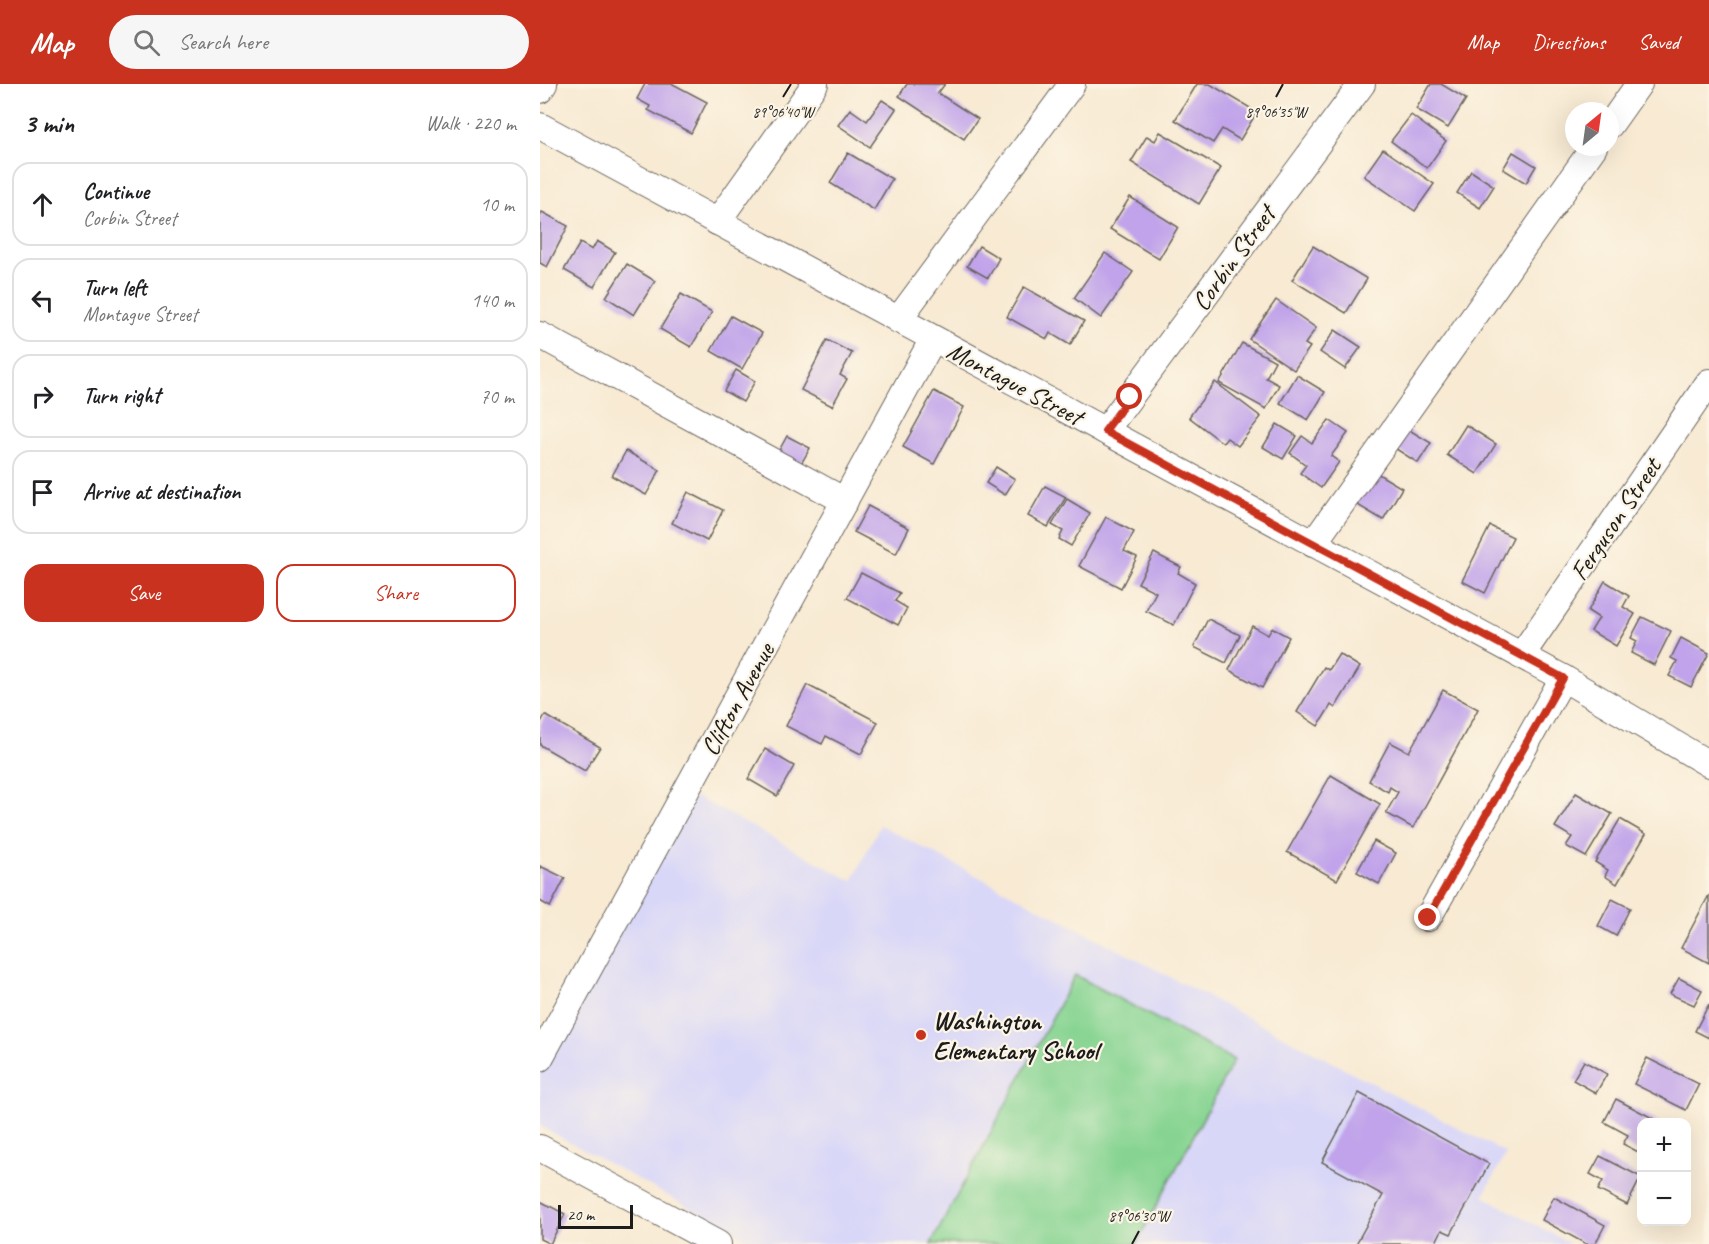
<!DOCTYPE html>
<meta charset="utf-8">
<style>
:root{--surface:#fff;--page:#f6f6f6;--text:#202124;--muted:#757577;--line:#e0e0e0;--accent:#c8321e}
body{margin:0;font-family:Caveat,sans-serif;background:var(--page);color:var(--text)}
.controls{position:absolute;right:18px;bottom:18px;display:grid;overflow:hidden;border-radius:12px;box-shadow:0 6px 24px #0002}
.controls button{width:54px;height:54px;display:grid;place-items:center;padding:0;border:0;border-bottom:2px solid var(--line);background:var(--surface);color:var(--text);font:30px sans-serif}
.compass{position:absolute;left:1025px;top:18px;width:54px;height:54px;border-radius:50%;background:var(--surface);box-shadow:0 6px 24px #0002;rotate:29deg}
.scale{position:absolute;left:18px;bottom:15px;width:75px;box-sizing:border-box;padding-left:6px;border:3px solid #1c1c1c;border-top:0;font-size:16px;line-height:21px;white-space:nowrap;color:#1c1c1c;-webkit-text-stroke:4px #fcf5e5;paint-order:stroke}
.stop{position:absolute;width:18px;height:18px;margin:-14px;border:4px solid #c8321e;border-radius:50%;background:#fff}
.stop.end{background:#c8321e;border-color:#fff;box-shadow:0 2px 6px #0008}
.list{margin:0;padding:0;list-style:none}
h2{display:flex;justify-content:space-between;align-items:center;height:78px;margin:0;padding:0 24px;font-size:26px}
h2 small{font-size:20px;font-weight:400;color:var(--muted)}
.list li{display:grid;grid-template-columns:39px 1fr auto;gap:18px;align-items:center;box-sizing:border-box;height:84px;margin:0 12px 12px;padding:0 12px;border:2px solid var(--line);border-radius:18px}
.list b{display:block;font-size:22px;white-space:nowrap}
.list p{margin:0;font-size:20px;white-space:nowrap;color:var(--muted)}
.list em{font-size:20px;font-style:normal;color:var(--muted)}
.actions{display:flex;gap:12px;padding:18px 24px}
.actions a{flex:1;padding:14px 0;border:2px solid var(--accent);border-radius:18px;text-align:center;font-size:21px;color:var(--accent)}
.actions .main{background:var(--accent);color:#fff}
.icon{flex:none;width:33px;height:33px;fill:none;stroke:currentColor;stroke-width:2;stroke-linecap:round;stroke-linejoin:round}
.map{position:relative;flex:none;width:1169px;height:1160px;overflow:hidden}
header{display:flex;align-items:center;gap:36px;box-sizing:border-box;height:84px;padding:0 30px;background:var(--accent);color:#fff}
header strong{font-size:28px}
nav{display:flex;gap:33px;margin-inline-start:auto;font-size:21px}
.search{width:420px;height:54px;background:var(--page);display:flex;align-items:center;gap:15px;box-sizing:border-box;padding:0 21px;border-radius:33px;color:var(--muted);font-size:22px}
main{display:flex}
aside{flex:1;background:var(--surface)}
.map>svg:first-child{display:block}
.built{fill:#d9d7f8}
.green{fill:#87d492;stroke:#527857;stroke-width:1.5}
.building{fill:#c0a3ea}
.lines{fill:none;stroke-linecap:round;stroke-linejoin:round}
.minor-casing{stroke:#69645c;stroke-width:28}
.minor{stroke:#fff;stroke-width:26}
.route{stroke:#c8321e;stroke-width:8}
.ticks{fill:none;stroke:#1c1c1c;stroke-width:2}
.poi-dot{fill:#c8321e;stroke:#fcf5e5;stroke-width:2}
.labels{text-anchor:middle;stroke-width:4.5;stroke-linejoin:round;paint-order:stroke}
.street-label{font-size:26px;fill:#1c1c1c;stroke:#fcf5e5}
.poi-label{font-size:26px;font-weight:bold;fill:#1c1c1c;stroke:#fcf5e5;text-anchor:start}
.ticks-label{font-size:15px;text-anchor:middle;fill:#1c1c1c;stroke:#fcf5e5;stroke-width:4.5;stroke-linejoin:round;paint-order:stroke}
</style>
<header>
<strong>Map</strong>
<div class="search"><svg class="icon" aria-label="search" viewBox="0 0 24 24"><circle cx="10" cy="10" r="6"/><path d="M15 15l6 6"/></svg>Search here</div>
<nav><a>Map</a><a>Directions</a><a>Saved</a></nav>
</header>
<main>
<aside>
<h2>3 min<small>Walk · 220 m</small></h2>
<ul class="list">
<li><svg class="icon" aria-label="ahead" viewBox="0 0 24 24"><path d="M12 20V5M6 11l6-6 6 6"/></svg><div><b>Continue</b><p>Corbin Street</p></div><em>10 m</em></li>
<li><svg class="icon" aria-label="left" viewBox="0 0 24 24"><path d="M17 20v-9H6M10 6l-5 5 5 5"/></svg><div><b>Turn left</b><p>Montague Street</p></div><em>140 m</em></li>
<li><svg class="icon" aria-label="right" viewBox="0 0 24 24"><path d="M7 20v-9h11M14 6l5 5-5 5"/></svg><div><b>Turn right</b></div><em>70 m</em></li>
<li><svg class="icon" aria-label="arrive" viewBox="0 0 24 24"><path d="M6 21V4h12l-3 4 3 4H6"/></svg><div><b>Arrive at destination</b></div></li>
</ul>
<div class="actions"><a class="main">Save</a><a>Share</a></div>
</aside>
<div class="map">
<svg width="1169" height="1160" viewBox="0 0 1169 1160">
<rect width="100%" height="100%" fill="#fcf5e5"/>
<filter id="ink" filterUnits="userSpaceOnUse"><feTurbulence type="fractalNoise" baseFrequency=".0167" numOctaves="2"/><feDisplacementMap in="SourceGraphic" scale="12" xChannelSelector="R" yChannelSelector="G"/><feConvolveMatrix kernelMatrix="1 2 1 2 8 2 1 2 1" color-interpolation-filters="sRGB"/></filter>
<filter id="wash" filterUnits="userSpaceOnUse"><feTurbulence type="fractalNoise" baseFrequency=".008" numOctaves="4" result="noise"/><feDisplacementMap in="SourceGraphic" scale="24" xChannelSelector="R" yChannelSelector="G"/><feGaussianBlur stdDeviation="1.35" result="paint"/><feColorMatrix in="noise" values="0 0 0 0 0 0 0 0 0 0 0 0 0 0 0 0 0 1.4 0 .05"/><feComposite in="paint" operator="in"/></filter>
<g filter="url(#wash)">
<rect width="100%" height="100%" fill="#f8ead3"/>
<polygon class="built" points="155,712 312,797 340,741 966,1069 943,1112 1031,1160 216,1160 0,1042 0,991"/>
<polygon class="green" points="535,891 694,976 596,1160 391,1160"/>
<g id="blocks">
<g class="building">
<polygon points="105,0 133,0 167,18 151,49 108,26 110,22 97,15"/>
<polygon points="367,0 405,0 398,9 438,35 424,55 359,12"/>
<polygon points="657,0 670,0 717,28 700,56 682,45 673,59 635,36"/>
<polygon points="891,0 901,0 926,15 908,44 876,25"/>
<polygon points="342,16 356,25 330,63 298,41 310,25 327,37"/>
<polygon points="871,31 906,57 887,84 851,57"/>
<polygon points="620,48 681,84 659,120 591,78 607,52 615,57"/>
<polygon points="843,65 894,100 875,127 824,92"/>
<polygon points="973,68 996,82 986,99 963,85"/>
<polygon points="308,69 352,95 334,126 290,99"/>
<polygon points="931,87 954,102 940,124 917,109"/>
<polygon points="590,113 638,143 619,175 570,145"/>
<polygon points="2,128 28,142 7,183 0,179 0,132"/>
<polygon points="57,157 75,168 54,203 24,186 40,159 52,166"/>
<polygon points="439,162 459,174 448,194 427,182"/>
<polygon points="773,162 827,195 806,229 752,196"/>
<polygon points="565,169 593,188 561,234 534,214"/>
<polygon points="87,180 115,197 94,231 66,213"/>
<polygon points="484,203 544,237 530,261 510,249 507,255 467,233"/>
<polygon points="141,210 172,228 151,263 120,245"/>
<polygon points="736,216 776,244 765,260 770,263 754,286 709,255"/>
<polygon points="191,232 222,249 202,285 171,267"/>
<polygon points="795,246 821,263 805,285 780,268"/>
<polygon points="287,256 312,269 300,291 307,295 292,322 261,306"/>
<polygon points="702,259 735,277 726,294 739,301 726,325 679,299"/>
<polygon points="196,286 215,297 203,318 184,307"/>
<polygon points="757,291 785,308 768,336 740,319"/>
<polygon points="675,298 721,333 698,362 687,354 683,359 649,333"/>
<polygon points="394,307 424,323 394,380 363,363"/>
<polygon points="789,336 808,349 791,372 799,378 781,404 760,389 766,381 750,369 762,352 772,359"/>
<polygon points="737,340 757,352 743,375 723,363"/>
<polygon points="926,341 956,360 937,390 907,371"/>
<polygon points="866,344 891,359 878,379 853,363"/>
<polygon points="247,352 270,364 257,387 235,374"/>
<polygon points="86,367 120,386 106,411 72,392"/>
<polygon points="456,383 475,395 465,411 446,399"/>
<polygon points="835,388 862,404 843,436 816,420"/>
<polygon points="505,402 526,413 508,443 488,432"/>
<polygon points="148,408 183,426 167,457 132,439"/>
<polygon points="527,415 550,429 531,462 519,455 523,447 512,441"/>
<polygon points="328,422 369,444 356,470 314,448"/>
<polygon points="566,433 594,448 584,467 597,473 581,504 539,482"/>
<polygon points="950,442 973,453 945,509 922,497"/>
<polygon points="614,469 641,483 638,489 655,499 634,541 606,527 616,508 598,499"/>
<polygon points="321,489 360,509 355,517 367,524 358,541 307,514"/>
<polygon points="1065,497 1089,512 1083,523 1095,530 1076,562 1051,547 1059,534 1048,527"/>
<polygon points="1102,533 1131,547 1114,581 1091,569 1097,557 1091,554"/>
<polygon points="668,535 700,551 686,579 654,563"/>
<polygon points="712,542 728,551 732,544 749,553 722,604 689,586"/>
<polygon points="1141,554 1169,569 1151,603 1129,592 1137,577 1131,574"/>
<polygon points="799,570 820,583 795,624 791,621 778,642 757,628 784,583 789,586"/>
<polygon points="267,601 338,638 321,670 286,652 282,660 246,642"/>
<polygon points="903,606 938,625 873,744 846,729 858,708 850,703 848,708 829,697 850,658 869,668"/>
<polygon points="5,631 60,663 45,687 0,661 0,640"/>
<polygon points="225,665 254,682 237,712 208,695"/>
<polygon points="791,691 840,720 797,796 747,768"/>
<polygon points="1036,709 1072,730 1046,773 1026,762 1032,753 1015,743"/>
<polygon points="1080,735 1106,750 1077,800 1065,792 1068,786 1055,778"/>
<polygon points="834,757 856,769 839,800 817,788"/>
<polygon points="0,782 25,794 10,823 0,817"/>
<polygon points="1169,811 1169,879 1141,864"/>
<polygon points="1072,815 1090,824 1076,852 1058,842"/>
<polygon points="1139,894 1162,906 1154,921 1130,910"/>
<polygon points="1169,920 1169,954 1155,947"/>
<polygon points="1107,974 1159,1000 1146,1026 1094,1000"/>
<polygon points="1044,977 1067,990 1056,1009 1033,996"/>
<polygon points="819,1009 949,1080 911,1150 902,1146 896,1158 900,1160 816,1160 843,1111 782,1078"/>
<polygon points="1076,1015 1120,1038 1102,1038 1102,1070 1083,1060 1088,1051 1064,1038"/>
<polygon points="1060,1072 1101,1093 1087,1121 1058,1106 1063,1097 1050,1090"/>
<polygon points="1014,1113 1065,1141 1055,1160 1046,1160 1002,1136"/>
<polygon points="0,1117 25,1130 10,1160 0,1155"/>
</g>
</g>
</g>
<g filter="url(#ink)">
<use href="#blocks" fill-opacity="0" stroke="#69645c" stroke-width="1.5"/>
<g class="lines">
<defs>
<g id="minor">
<polyline points="0,6 4,0"/>
<polyline points="1070,41 1099,0"/>
<polyline points="0,42 1023,594 1169,680"/>
<polyline points="177,138 275,0"/>
<polyline points="358,236 532,0"/>
<polyline points="0,251 305,417"/>
<polyline points="565,347 822,0"/>
<polyline points="773,460 1054,63"/>
<polyline points="981,572 1169,298"/>
<polyline points="888,834 1023,594"/>
<polyline points="0,974 393,255"/>
<polyline points="0,1064 178,1160"/>
</g>
</defs>
<use href="#minor" class="minor-casing"/>
<use href="#minor" class="minor"/>
</g>
</g>
<g class="lines" filter="url(#ink)">
<polyline class="route" points="590,313 565,347 1023,594 888,834"/>
</g>
<path class="ticks" d="M243,13L251,0M736,13L743,0M592,1160L599,1147"/>
<circle class="poi-dot" cx="381" cy="951" r="6"/>
<g class="labels">
<g class="street-label">
<text transform="translate(693 174) rotate(-54)" y="9">Corbin Street</text>
<text transform="translate(475 299) rotate(28)" y="9">Montague Street</text>
<text transform="translate(1075 435) rotate(-56)" y="9">Ferguson Street</text>
<text transform="translate(197 615) rotate(-61)" y="9">Clifton Avenue</text>
</g>
<g class="poi-label">
<text x="393" y="945">Washington<tspan x="393" dy="30">Elementary School</tspan></text>
</g>
</g>
<g class="ticks-label">
<text x="243" y="33">89°06'40"W</text>
<text x="736" y="33">89°06'35"W</text>
<text x="599" y="1137">89°06'30"W</text>
</g>
</svg>
<div class="controls">
<button>+</button>
<button>−</button>
</div>
<svg class="compass" viewBox="-18 -18 36 36"><path d="M0-13l5 13h-10z" fill="#e53935"/><path d="M0 13l5-13h-10z" fill="#757577"/></svg>
<div class="scale">20 m</div>
<div class="stop" style="left:590px;top:313px"></div>
<div class="stop end" style="left:888px;top:834px"></div>
</div>
</main>
